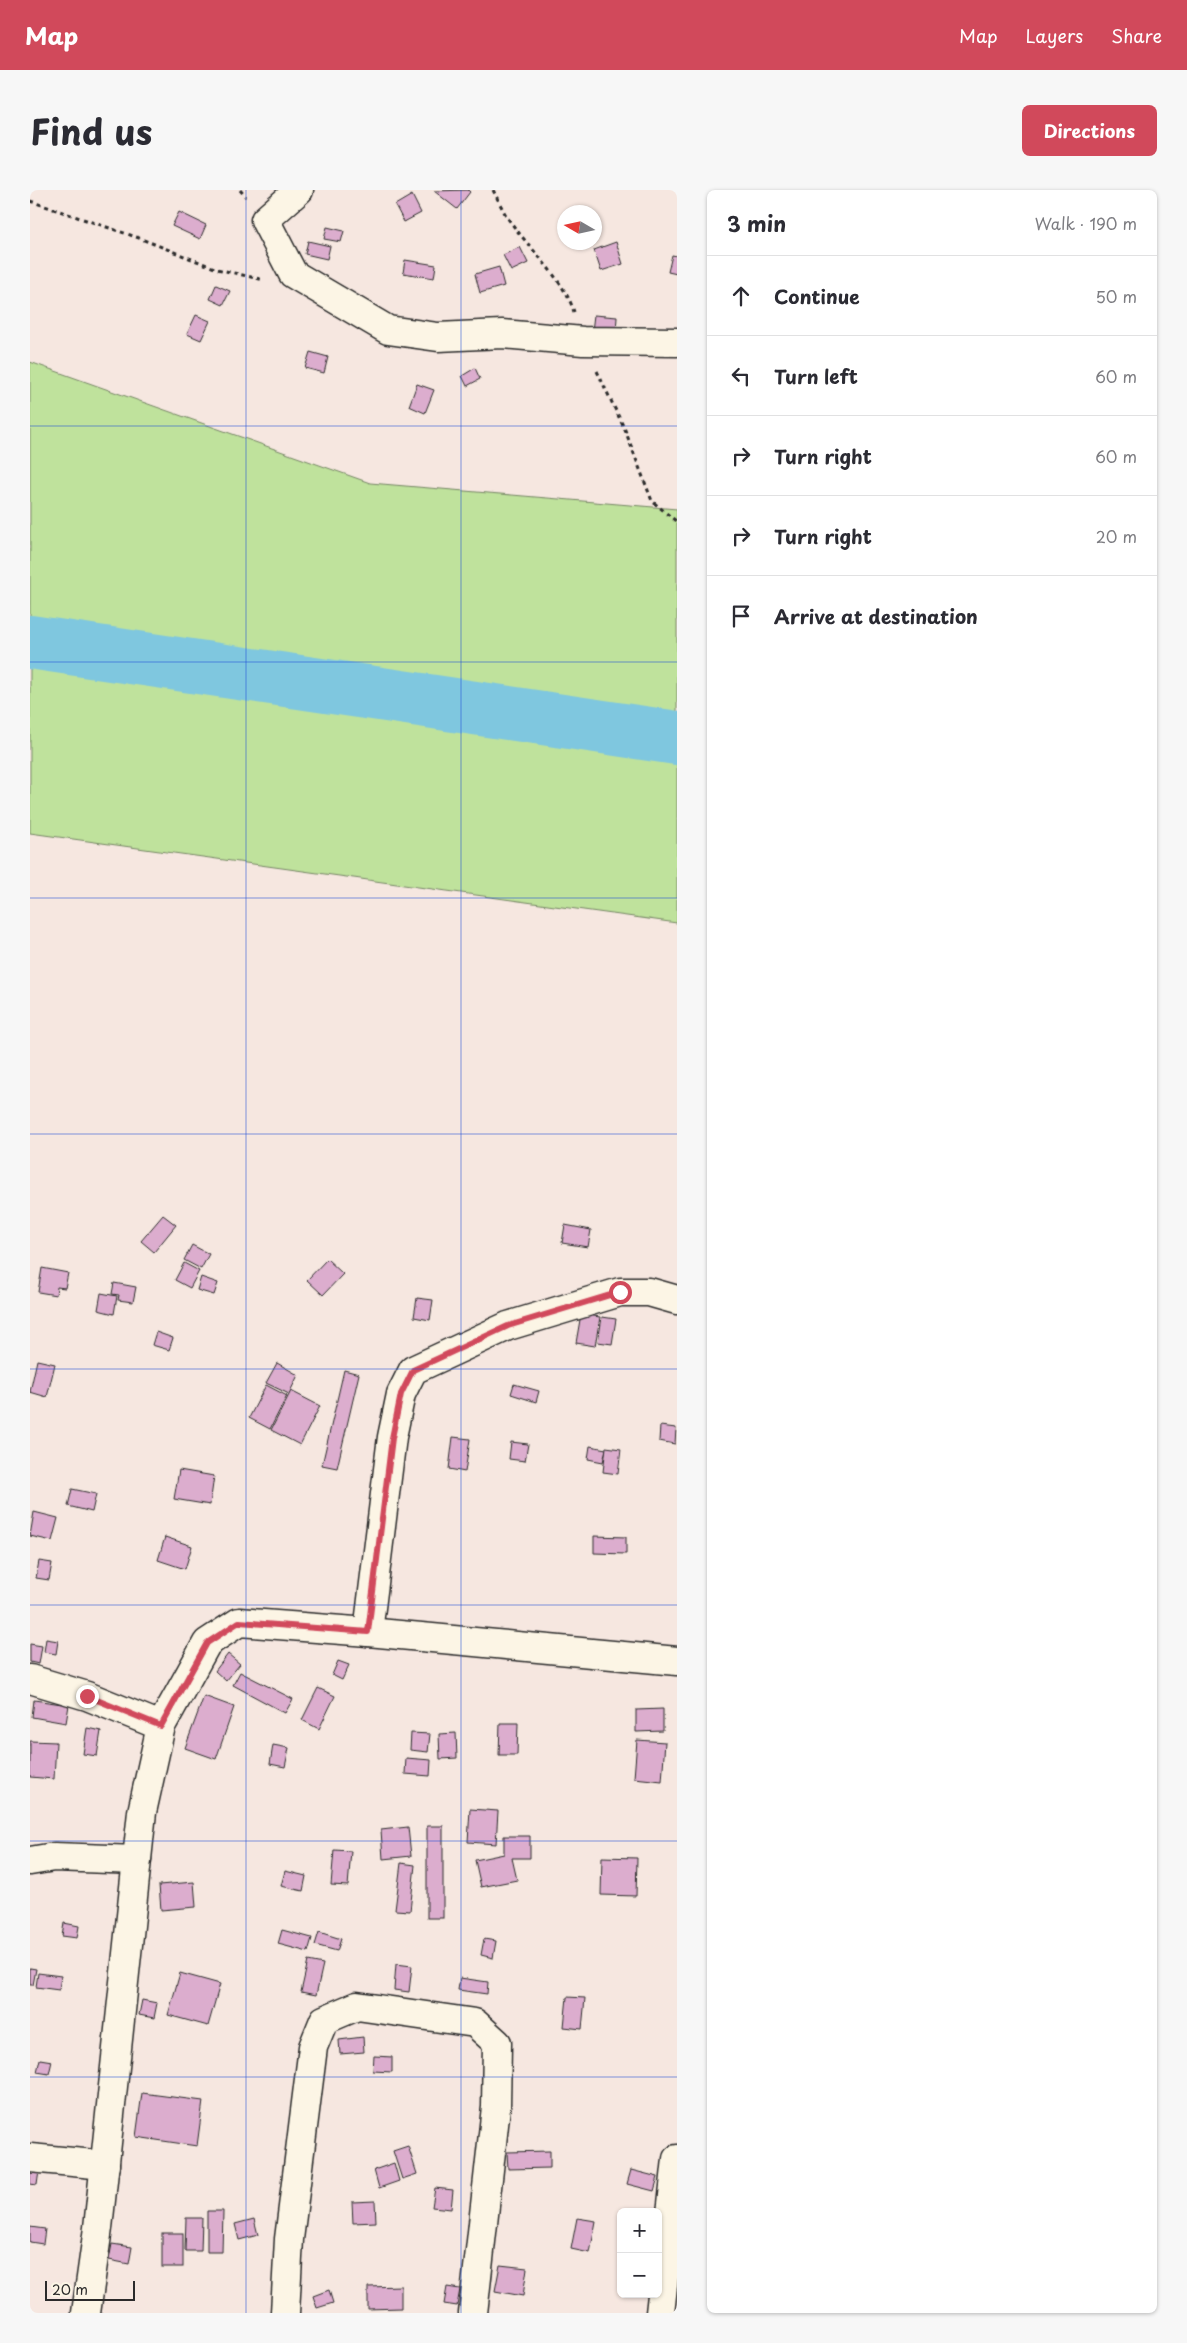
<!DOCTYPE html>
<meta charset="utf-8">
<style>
:root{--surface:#fff;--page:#f7f7f7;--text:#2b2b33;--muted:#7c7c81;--line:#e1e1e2;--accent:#d1495b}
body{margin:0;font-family:"Playpen Sans",sans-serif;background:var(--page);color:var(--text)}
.controls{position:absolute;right:15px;bottom:15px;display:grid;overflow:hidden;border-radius:8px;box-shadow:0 1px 4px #0004}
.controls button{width:45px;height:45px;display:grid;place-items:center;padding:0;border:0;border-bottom:1px solid var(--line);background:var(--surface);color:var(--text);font:25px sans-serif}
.compass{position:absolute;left:527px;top:15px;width:45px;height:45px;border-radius:50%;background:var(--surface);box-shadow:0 1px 4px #0004;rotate:279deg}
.scale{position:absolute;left:15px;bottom:12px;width:90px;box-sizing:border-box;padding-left:5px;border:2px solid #2b2b2b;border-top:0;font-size:14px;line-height:18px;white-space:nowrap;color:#2b2b2b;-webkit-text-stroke:4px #fcf5e5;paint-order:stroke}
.stop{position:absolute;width:15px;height:15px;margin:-11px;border:4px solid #d1495b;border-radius:50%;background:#fff}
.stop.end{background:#d1495b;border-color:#fff;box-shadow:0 1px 5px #0008}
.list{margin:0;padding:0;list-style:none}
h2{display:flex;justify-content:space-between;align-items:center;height:65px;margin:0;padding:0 20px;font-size:21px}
h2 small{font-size:16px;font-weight:400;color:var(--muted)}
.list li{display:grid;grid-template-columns:32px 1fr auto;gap:15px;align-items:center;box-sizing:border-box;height:80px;padding:0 20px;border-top:1px solid var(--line)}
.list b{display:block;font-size:19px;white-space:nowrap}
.list em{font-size:16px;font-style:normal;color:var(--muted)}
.icon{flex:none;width:28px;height:28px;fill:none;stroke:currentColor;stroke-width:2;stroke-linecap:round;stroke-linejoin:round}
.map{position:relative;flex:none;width:647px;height:2123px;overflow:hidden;border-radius:8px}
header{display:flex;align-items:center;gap:30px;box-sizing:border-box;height:70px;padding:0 25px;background:var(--accent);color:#fff}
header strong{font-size:24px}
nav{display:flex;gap:28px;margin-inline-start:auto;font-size:18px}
.intro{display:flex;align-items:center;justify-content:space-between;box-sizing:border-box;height:120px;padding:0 30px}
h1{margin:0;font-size:35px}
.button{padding:12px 22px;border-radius:8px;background:var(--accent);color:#fff;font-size:18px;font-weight:700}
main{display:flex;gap:30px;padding:0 30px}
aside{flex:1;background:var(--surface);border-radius:8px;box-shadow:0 1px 4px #0004}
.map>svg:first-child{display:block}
.green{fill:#bfe29c;stroke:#758664}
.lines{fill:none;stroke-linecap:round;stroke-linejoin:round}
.river{stroke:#7fc7df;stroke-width:54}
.building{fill:#dcadce;stroke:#2b2b2b}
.minor-casing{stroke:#2b2b2b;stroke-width:31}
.path{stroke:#2b2b2b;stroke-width:3;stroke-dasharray:4 4;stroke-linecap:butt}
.minor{stroke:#fcf5e5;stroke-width:28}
.route{stroke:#d1495b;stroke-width:6}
.grid{fill:none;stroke:#1d4ed8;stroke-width:1;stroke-opacity:0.55}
</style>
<header>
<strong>Map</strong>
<nav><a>Map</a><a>Layers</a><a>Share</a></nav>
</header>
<div class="intro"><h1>Find us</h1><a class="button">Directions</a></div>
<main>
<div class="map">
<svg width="647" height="2123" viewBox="0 0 647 2123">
<rect width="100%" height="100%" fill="#f6e7e0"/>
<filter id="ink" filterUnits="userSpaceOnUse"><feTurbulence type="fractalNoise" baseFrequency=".02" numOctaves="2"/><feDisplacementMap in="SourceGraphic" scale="10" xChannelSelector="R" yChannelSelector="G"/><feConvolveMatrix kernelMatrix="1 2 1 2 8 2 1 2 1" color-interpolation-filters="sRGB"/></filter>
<g filter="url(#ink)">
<polygon class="green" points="0,172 340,293 647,319 647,733 0,643"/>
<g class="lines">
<polyline class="river" points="0,452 647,548"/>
</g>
<g class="building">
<polygon points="438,0 440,2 427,19 404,1"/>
<polygon points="382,5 391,23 374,32 365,15"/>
<polygon points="149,22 176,35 170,49 142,36"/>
<polygon points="297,37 314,41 311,52 294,49"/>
<polygon points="278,51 300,56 297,69 275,64"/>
<polygon points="586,52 593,74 571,81 564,60"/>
<polygon points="490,57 498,73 481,81 473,65"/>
<polygon points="642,65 647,66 647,84 638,82"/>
<polygon points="375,70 406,75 404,88 373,83"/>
<polygon points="469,77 474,96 450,103 445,84"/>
<polygon points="186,95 200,101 193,115 180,109"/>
<polygon points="166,125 180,131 171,150 157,144"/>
<polygon points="564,125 587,127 586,143 562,141"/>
<polygon points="280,162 298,167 294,183 275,178"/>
<polygon points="445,178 450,189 437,196 432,186"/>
<polygon points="387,194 404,200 395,223 379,216"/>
<polygon points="133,1025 146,1035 124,1062 111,1051"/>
<polygon points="535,1035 561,1040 558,1057 532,1053"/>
<polygon points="162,1055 179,1064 171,1079 154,1070"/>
<polygon points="297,1069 313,1084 293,1105 277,1090"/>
<polygon points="154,1073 169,1081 160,1098 145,1090"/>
<polygon points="12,1078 38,1083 35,1098 27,1097 26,1105 8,1102"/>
<polygon points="171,1087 188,1093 184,1105 167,1100"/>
<polygon points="84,1093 106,1097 103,1112 88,1110 89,1105 82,1104"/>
<polygon points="71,1103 87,1106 84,1124 68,1120"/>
<polygon points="387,1108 403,1110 400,1130 384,1127"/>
<polygon points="551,1124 570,1127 565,1156 546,1153"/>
<polygon points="572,1127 586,1129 582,1154 568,1152"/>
<polygon points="126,1142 143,1148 139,1160 122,1155"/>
<polygon points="7,1170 25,1174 17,1207 0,1202"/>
<polygon points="247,1173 268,1185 259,1204 236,1193"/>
<polygon points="314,1180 329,1184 307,1278 292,1275"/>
<polygon points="484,1194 509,1201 506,1212 481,1204"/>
<polygon points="236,1195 257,1206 240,1239 219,1228"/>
<polygon points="261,1201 290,1216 270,1255 241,1240"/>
<polygon points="630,1236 646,1238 645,1254 629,1251"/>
<polygon points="423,1247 440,1249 435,1282 419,1279"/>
<polygon points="481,1252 498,1254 495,1271 479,1269"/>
<polygon points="560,1256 576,1259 573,1272 558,1269"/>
<polygon points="576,1257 591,1259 588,1284 573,1282"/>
<polygon points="149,1280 184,1286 180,1315 144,1309"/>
<polygon points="42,1299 66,1304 62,1322 38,1316"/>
<polygon points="4,1322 28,1328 22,1351 0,1346"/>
<polygon points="564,1346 596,1347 596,1364 564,1363"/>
<polygon points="135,1347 162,1356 155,1379 128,1370"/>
<polygon points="9,1371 22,1373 19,1390 6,1388"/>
<polygon points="16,1449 28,1451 26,1464 14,1462"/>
<polygon points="0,1454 12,1456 9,1474 0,1472"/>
<polygon points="198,1464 210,1474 196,1491 185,1481"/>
<polygon points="308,1471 319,1475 312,1490 302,1485"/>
<polygon points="210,1482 263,1509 255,1523 203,1495"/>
<polygon points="288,1498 305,1506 289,1539 272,1530"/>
<polygon points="174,1506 204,1517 186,1569 155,1558"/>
<polygon points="4,1510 39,1515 36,1533 2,1527"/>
<polygon points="633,1519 633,1541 606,1542 606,1520"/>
<polygon points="470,1533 488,1533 487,1565 469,1565"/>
<polygon points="57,1538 71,1541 67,1566 53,1564"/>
<polygon points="381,1543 400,1544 398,1562 380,1560"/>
<polygon points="426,1543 427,1568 410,1569 409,1544"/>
<polygon points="607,1550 635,1552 632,1591 604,1588"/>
<polygon points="0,1551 26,1552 24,1589 0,1587"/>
<polygon points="243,1555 259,1558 255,1577 240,1574"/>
<polygon points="376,1568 401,1570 400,1586 375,1584"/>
<polygon points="440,1619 468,1621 466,1654 438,1652"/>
<rect x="397" y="1636" width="16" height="92"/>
<polygon points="378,1637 381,1666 353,1669 351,1640"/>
<polygon points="474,1646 500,1646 500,1668 482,1668 487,1690 451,1697 445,1670 474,1664"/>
<polygon points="304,1660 321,1661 318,1696 301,1695"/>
<polygon points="572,1667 607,1668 606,1706 571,1705"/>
<polygon points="371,1673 385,1675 380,1721 365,1720"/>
<polygon points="255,1681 276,1686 273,1701 251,1696"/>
<polygon points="164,1692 166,1717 131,1720 129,1695"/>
<polygon points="34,1733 49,1736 47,1748 32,1746"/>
<polygon points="252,1740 282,1748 278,1762 248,1754"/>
<polygon points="289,1742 311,1749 307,1761 285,1755"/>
<polygon points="454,1749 466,1751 463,1768 451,1765"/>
<polygon points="278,1771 293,1774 286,1805 271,1802"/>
<polygon points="366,1774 382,1776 379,1802 364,1800"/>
<polygon points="0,1778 6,1779 3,1795 0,1795"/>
<polygon points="8,1783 31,1786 29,1800 6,1797"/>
<polygon points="150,1783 190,1794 178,1836 138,1825"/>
<polygon points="430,1788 458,1792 457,1804 428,1800"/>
<polygon points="537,1807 555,1808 552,1839 534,1837"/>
<polygon points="112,1810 127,1813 124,1828 109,1825"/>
<polygon points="333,1847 334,1862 310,1864 309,1850"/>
<polygon points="344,1866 362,1867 362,1882 343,1881"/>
<polygon points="10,1869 22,1871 19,1884 7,1882"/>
<polygon points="112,1903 173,1911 167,1956 106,1947"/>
<polygon points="378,1956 387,1984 372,1989 363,1961"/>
<polygon points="520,1961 520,1978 478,1979 477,1962"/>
<polygon points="364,1973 369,1991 349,1998 344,1980"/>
<polygon points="0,1980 9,1981 7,1995 0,1994"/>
<polygon points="601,1980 628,1987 624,2001 597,1994"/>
<polygon points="405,1998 423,2000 421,2019 402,2017"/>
<polygon points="345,2011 346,2032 323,2033 322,2012"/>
<polygon points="177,2021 193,2021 192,2062 177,2062"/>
<polygon points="156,2028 172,2028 171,2061 155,2061"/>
<polygon points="547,2028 566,2031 560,2063 541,2059"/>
<polygon points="224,2029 228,2045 209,2050 205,2034"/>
<polygon points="0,2037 15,2039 13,2054 0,2052"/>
<rect x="132" y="2043" width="21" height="34"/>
<polygon points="82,2054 102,2057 99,2074 79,2070"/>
<polygon points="470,2075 497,2078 493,2106 465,2101"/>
<polygon points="371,2096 371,2118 338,2119 338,2097"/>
<polygon points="417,2097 430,2099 427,2116 414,2114"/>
<polygon points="299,2100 303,2113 287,2118 283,2106"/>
</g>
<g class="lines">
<defs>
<g id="minor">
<polyline points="269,0 235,30 263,84 358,140 408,147 472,144 553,151 647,152"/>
<polyline points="338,1442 362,1247 371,1204 383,1180 478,1136 590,1102 619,1102 647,1110"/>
<polyline points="0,1489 57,1506 131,1536"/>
<polyline points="0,1671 24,1667 107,1670"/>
<polyline points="0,1968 75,1975"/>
<polyline points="56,2123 68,2038 112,1622 131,1536 177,1453 209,1432 338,1442 647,1471"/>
<polyline points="255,2123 259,2049 283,1857 294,1830 327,1816 445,1833 467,1853 466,1917 443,2123"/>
<polyline points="630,2123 647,1969"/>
</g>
</defs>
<use href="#minor" class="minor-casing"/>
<g class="path">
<polyline points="210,0 216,7"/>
<path d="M463,0C469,11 474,24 482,34C501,60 535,91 544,122"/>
<polyline points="0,11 109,48 187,79 234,90"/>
<polyline points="567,181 595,240 622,311 647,332"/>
</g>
<use href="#minor" class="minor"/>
</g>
</g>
<g class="lines" filter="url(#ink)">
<polyline class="route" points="57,1506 131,1536 177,1453 209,1432 338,1442 362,1248 371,1204 383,1180 478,1136 590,1102"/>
</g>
<path class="grid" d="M216,0V2123M431,0V2123M0,236H647M0,472H647M0,708H647M0,944H647M0,1179H647M0,1415H647M0,1651H647M0,1887H647"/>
</svg>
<div class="controls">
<button>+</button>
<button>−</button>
</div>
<svg class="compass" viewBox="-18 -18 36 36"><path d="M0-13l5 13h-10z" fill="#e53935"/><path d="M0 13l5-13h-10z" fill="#7c7c81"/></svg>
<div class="scale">20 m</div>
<div class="stop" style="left:590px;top:1102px"></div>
<div class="stop end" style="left:57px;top:1506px"></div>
</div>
<aside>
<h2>3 min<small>Walk · 190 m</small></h2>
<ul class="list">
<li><svg class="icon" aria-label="ahead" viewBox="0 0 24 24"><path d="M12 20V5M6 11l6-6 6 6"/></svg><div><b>Continue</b></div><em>50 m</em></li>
<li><svg class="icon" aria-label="left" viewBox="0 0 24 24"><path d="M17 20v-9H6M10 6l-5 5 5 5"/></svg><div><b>Turn left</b></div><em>60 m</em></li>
<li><svg class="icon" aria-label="right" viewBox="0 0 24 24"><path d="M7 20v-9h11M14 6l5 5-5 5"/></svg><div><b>Turn right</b></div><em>60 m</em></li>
<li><svg class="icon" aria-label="right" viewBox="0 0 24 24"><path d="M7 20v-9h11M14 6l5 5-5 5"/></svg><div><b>Turn right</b></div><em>20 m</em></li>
<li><svg class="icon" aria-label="arrive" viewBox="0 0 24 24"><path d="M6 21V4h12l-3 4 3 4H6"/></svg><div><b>Arrive at destination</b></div></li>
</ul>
</aside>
</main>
